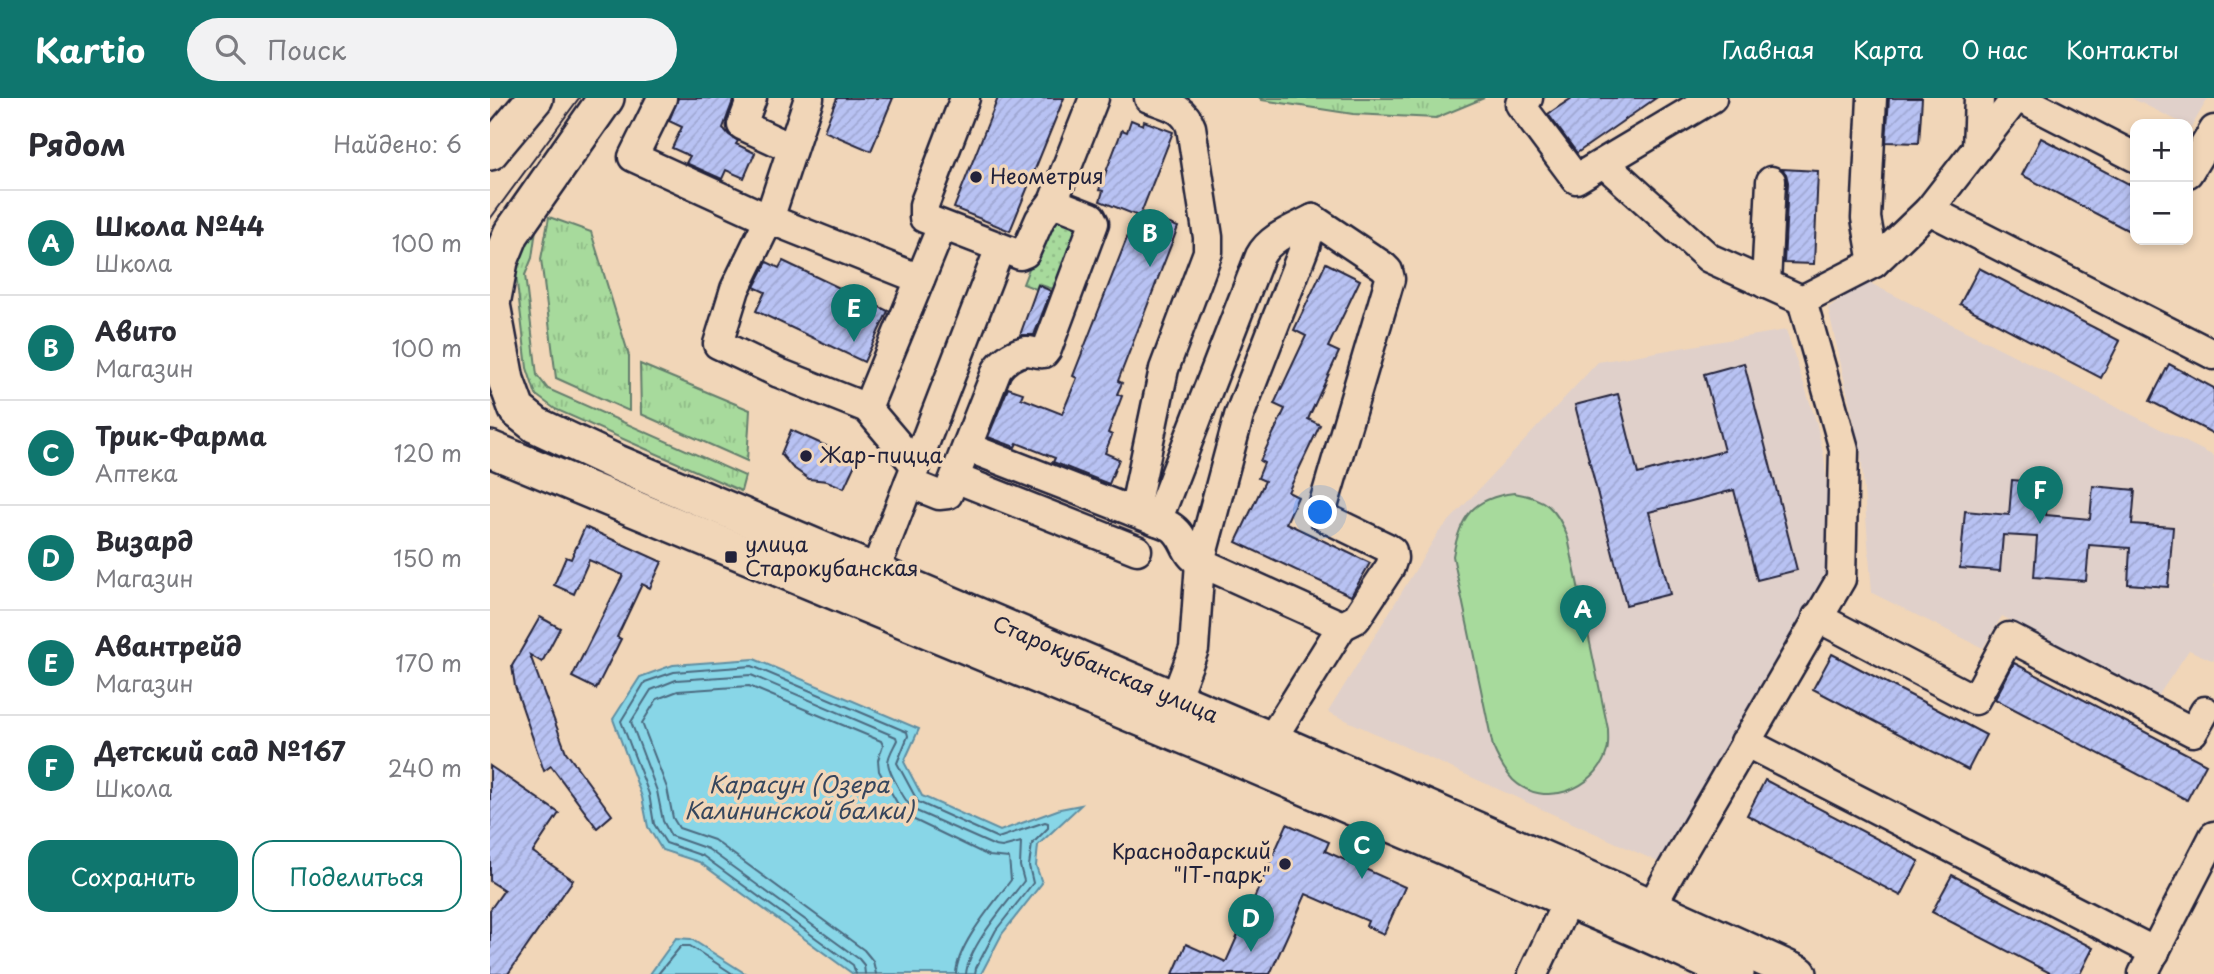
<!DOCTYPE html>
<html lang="ru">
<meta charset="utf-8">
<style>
:root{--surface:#fff;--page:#f2f2f3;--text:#2b2b33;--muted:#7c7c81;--line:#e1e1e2;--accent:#0f766e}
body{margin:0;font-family:"Playpen Sans",sans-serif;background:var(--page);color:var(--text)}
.controls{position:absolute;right:21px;top:21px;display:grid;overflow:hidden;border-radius:14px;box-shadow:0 4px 10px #0003}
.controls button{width:63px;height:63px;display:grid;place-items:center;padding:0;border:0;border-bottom:2px solid var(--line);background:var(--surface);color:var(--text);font:35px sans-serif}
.you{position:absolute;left:831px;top:415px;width:24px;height:24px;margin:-18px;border:5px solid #fff;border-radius:50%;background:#1a73e8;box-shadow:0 0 0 10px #1a73e833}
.badge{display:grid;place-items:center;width:46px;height:46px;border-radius:50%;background:var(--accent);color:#fff;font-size:23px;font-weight:700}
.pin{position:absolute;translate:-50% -58px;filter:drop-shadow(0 2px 4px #0008)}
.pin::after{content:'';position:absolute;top:37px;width:24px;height:21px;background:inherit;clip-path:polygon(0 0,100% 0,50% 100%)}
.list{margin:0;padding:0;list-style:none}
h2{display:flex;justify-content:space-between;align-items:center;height:91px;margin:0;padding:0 28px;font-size:30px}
h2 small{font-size:23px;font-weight:400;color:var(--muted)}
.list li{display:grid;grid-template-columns:46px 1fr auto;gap:21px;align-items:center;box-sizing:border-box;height:105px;padding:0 28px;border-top:2px solid var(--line)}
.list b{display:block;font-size:26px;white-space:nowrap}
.list p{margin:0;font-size:23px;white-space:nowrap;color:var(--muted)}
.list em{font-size:23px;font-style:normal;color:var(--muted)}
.actions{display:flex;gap:14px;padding:21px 28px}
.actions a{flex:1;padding:16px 0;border:2px solid var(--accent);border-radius:21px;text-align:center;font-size:24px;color:var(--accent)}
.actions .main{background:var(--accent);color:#fff}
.icon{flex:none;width:38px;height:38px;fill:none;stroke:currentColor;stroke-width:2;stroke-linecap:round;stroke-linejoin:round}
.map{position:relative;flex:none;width:1724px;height:876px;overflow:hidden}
header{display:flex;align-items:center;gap:42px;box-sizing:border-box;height:98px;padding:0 35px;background:var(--accent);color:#fff}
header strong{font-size:33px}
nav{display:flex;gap:38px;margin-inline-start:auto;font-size:24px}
.search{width:490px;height:63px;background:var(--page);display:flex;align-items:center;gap:18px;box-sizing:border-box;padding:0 24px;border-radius:38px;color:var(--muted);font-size:26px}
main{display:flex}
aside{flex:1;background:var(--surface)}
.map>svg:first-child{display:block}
.built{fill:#e0d0ca}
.grass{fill:url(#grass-tufts);stroke:#647e6c;stroke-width:2}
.park{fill:url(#park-dots);stroke:#647e6c;stroke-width:2}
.pitch{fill:#a7da9c;stroke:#647e6c;stroke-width:2}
.water{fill:#88d6e7;stroke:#5f8ea2;stroke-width:2}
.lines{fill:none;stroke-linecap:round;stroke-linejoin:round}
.shore{stroke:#4b6a80;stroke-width:2}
.building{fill:url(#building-hatch);stroke:#22223b;stroke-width:2}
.minor-casing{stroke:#22223b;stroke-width:33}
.major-casing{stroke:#22223b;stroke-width:40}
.minor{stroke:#f1d6b8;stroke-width:28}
.major{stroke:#f1d6b8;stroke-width:35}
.tram{stroke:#22223b;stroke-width:2}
.poi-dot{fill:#22223b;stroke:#f1d6b8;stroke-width:2.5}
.labels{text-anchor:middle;stroke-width:7;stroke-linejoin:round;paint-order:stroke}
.poi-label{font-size:21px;fill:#22223b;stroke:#f1d6b8;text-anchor:start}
.street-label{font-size:21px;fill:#22223b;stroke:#f1d6b8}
.water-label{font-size:23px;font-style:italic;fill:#36465d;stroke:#f1d6b8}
</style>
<header>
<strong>Kartio</strong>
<div class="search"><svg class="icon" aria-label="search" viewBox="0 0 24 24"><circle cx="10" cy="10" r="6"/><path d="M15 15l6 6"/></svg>Поиск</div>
<nav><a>Главная</a><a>Карта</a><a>О нас</a><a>Контакты</a></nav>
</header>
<main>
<aside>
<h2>Рядом<small>Найдено: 6</small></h2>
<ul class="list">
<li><span class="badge">A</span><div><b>Школа №44</b><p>Школа</p></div><em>100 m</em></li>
<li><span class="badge">B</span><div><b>Авито</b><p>Магазин</p></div><em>100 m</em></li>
<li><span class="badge">C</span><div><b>Трик-Фарма</b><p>Аптека</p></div><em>120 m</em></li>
<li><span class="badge">D</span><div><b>Визард</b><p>Магазин</p></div><em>150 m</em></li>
<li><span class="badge">E</span><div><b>Авантрейд</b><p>Магазин</p></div><em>170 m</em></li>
<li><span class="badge">F</span><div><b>Детский сад №167</b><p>Школа</p></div><em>240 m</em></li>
</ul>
<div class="actions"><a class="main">Сохранить</a><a>Поделиться</a></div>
</aside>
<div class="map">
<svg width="1724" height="876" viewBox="0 0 1724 876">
<defs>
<pattern id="grass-tufts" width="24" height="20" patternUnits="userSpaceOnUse" patternTransform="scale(1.75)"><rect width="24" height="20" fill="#a7da9c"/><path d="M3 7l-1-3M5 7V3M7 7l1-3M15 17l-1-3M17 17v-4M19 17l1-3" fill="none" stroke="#8fbb87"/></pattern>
<pattern id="park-dots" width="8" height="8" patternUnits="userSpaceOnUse" patternTransform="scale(1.75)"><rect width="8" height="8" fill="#a7da9c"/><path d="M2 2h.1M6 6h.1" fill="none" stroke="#8fbb87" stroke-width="1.8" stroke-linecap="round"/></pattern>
<pattern id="building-hatch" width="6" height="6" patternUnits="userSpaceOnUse" patternTransform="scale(1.75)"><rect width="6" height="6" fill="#b8c2f3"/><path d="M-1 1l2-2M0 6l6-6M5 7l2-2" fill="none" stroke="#9ea6d1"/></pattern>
</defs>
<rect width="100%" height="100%" fill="#f1d6b8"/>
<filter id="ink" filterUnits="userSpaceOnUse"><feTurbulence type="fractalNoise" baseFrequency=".0143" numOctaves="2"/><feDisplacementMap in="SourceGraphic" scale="14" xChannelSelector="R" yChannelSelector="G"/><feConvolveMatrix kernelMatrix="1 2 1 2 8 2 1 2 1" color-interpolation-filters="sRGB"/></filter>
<g filter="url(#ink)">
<g class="built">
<polygon points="1641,0 1718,0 1701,30 1698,26 1694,26"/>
<polygon points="1376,183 1724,358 1724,563 1699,552 1668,598 1512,518 1493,550 1382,495 1371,355 1338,210"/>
<polygon points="1296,232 1326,323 1334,359 1346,475 1177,768 838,614 948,435 1108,264"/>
</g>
<g class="grass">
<polygon points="770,0 994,0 946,20 863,16 772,2"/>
<polygon points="48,117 42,160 35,177 47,277 58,291 255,378 251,393 65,311 46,297 37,270 25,168"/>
<polygon points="59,119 101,134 139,258 139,313 66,280 51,161"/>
<polygon points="150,266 260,312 257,363 151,316"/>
</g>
<polygon class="park" points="560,117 593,130 569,193 548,186 546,191 533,186"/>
<path class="pitch" d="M1024,395C1055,400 1067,410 1078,440L1118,631C1118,638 1119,647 1117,653C1106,692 1053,711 1023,682C1014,672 1008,661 1003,649L963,458C970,418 983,400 1024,395Z"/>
<g class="water">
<polygon points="264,561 429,631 414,664 432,698 510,733 570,711 591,707 548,747 546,768 552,785 512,836 491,876 363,876 209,764 172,752 158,729 152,699 123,621 150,579 183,567"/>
<polygon points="186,840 201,841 256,876 160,876"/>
</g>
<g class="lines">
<g class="shore">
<polyline points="168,876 191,848 200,848 243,876"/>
<polyline points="366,876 363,867 213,758 176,745 164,726 159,696 131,623 155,584 184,574 262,568 417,634 418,638 407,665 428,704 508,740 555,724 558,725 558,730 542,746 539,768 543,785 506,832 486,870 485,876"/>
<path d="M375,876L374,867L369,861L218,751L181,738L173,723L167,693L141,624L161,592L186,582L261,577L406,639L407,642C404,649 398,657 398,665C399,675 416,705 424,712L505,748L512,749L531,744L530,768L534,783C517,805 478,849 476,876"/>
<path d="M386,876L383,863L374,852L224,742L189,730L183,720L177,690L152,625L167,601L188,593L259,588L391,643L393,647L388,662L389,673L414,717L499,758L519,760L521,782C504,805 467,847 466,876"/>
</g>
</g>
<g class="building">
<polygon points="188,0 244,0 233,30 239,37 248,43 246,46 265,55 254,80 236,72 232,81 196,65 200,58 182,50 192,29 179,23"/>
<polygon points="347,0 403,0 381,53 334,33"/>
<polygon points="508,0 574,0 520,133 464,110"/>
<polygon points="1082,0 1166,0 1087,55 1058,16"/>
<polygon points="1399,0 1432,0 1429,45 1396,44"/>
<polygon points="641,22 653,27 654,23 683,34 651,115 688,129 628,283 632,285 627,296 632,298 618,335 622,337 615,355 629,361 619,386 563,364 565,360 527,345 525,349 498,339 518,290 533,295 531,300 572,316 587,280 583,278 646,117 610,103 613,93 609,92 632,32 637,34"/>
<polygon points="1551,40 1645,89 1645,136 1532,77"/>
<polygon points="1292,71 1328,73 1324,166 1294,165 1298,84 1296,76"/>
<polygon points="293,163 398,213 374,264 266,213 275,194 264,189 277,164 289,170"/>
<polygon points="836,165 870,182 838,249 849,254 818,321 830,327 798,394 808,399 796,425 880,465 861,498 746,444 775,383 768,380 774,365 770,363 795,311 784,306 816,238 804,232"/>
<polygon points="1489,170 1630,243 1611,280 1470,206"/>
<polygon points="548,187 561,193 544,237 530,237"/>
<polygon points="1254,265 1307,472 1267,482 1244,392 1159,414 1180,496 1136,507 1085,307 1128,296 1148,376 1234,353 1214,276"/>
<polygon points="1679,266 1724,290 1724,336 1660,303"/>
<polygon points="301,332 367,362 354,390 337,383 319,381 302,369 291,356"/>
<polygon points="1522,382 1559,385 1556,417 1600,421 1603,388 1645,392 1642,426 1683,429 1678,489 1638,486 1640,450 1599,447 1596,483 1544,479 1547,439 1513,437 1510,473 1470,470 1475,413 1519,417"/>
<polygon points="95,429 172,464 160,490 152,486 127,539 131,541 106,591 82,579 133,477 99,462 84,496 64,487 76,459 81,461"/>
<polygon points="50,519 70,530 52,564 40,557 76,654 122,717 107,730 61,668 54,673 25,588 22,568"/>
<polygon points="1342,556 1496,637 1478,672 1323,591"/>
<polygon points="1524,565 1716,666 1697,702 1505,601"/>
<polygon points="0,668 69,715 43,754 83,782 18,876 0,876 0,812 14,792 0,783"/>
<polygon points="1275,682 1429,763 1411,798 1257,717"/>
<polygon points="797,726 839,744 835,753 915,789 894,836 876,828 878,823 816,796 780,876 683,876 696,846 736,864"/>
<polygon points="1462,777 1603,850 1590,876 1562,876 1442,814"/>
</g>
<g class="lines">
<defs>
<g id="minor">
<polyline points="172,0 143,59 279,121 430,181"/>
<polyline points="262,0 252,27 301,50"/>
<polyline points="319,0 279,121 245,191 228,246 289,275 377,310 426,368"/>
<polyline points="475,0 434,107 434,120 530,157 535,155 550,121 563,104 604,0"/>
<polyline points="1038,0 1030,6 1086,81 1222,0"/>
<polyline points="1382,0 1376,120 1384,165"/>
<polyline points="1530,0 1645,59"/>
<polyline points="1487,50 1489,0"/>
<polyline points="1115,66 1219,160 1312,202"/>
<polyline points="1698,75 1724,32"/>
<polyline points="1439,112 1724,257"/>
<polyline points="1276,186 1281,83"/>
<polyline points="377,310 452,128"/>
<path d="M477,349L680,428C697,438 693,456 710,464L749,318L815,148L823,121"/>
<polyline points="465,380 647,452"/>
<path d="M419,385L449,397L458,396L507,272C513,263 525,254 537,253C543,253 547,256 554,255L557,251L604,125L601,119L563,104"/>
<path d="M644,414L674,271L718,154V139L701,29C694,9 677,7 659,0"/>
<path d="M667,423L770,158C780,139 804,131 823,121L893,168L898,173L900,181L832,412L833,418L840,422L896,449L902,453L903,460L900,469L866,521L852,528"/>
<polyline points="385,473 510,150"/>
<polyline points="1327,519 1485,602 1519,539 1703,634 1715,613"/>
<polyline points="685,601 704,551 710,464 852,528 781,642"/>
<polyline points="1255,644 1665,854"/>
<polyline points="1152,826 1181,773 1351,481 1354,351 1312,202 1384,165 1439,112 1526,0"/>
<polyline points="1043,876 1078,802"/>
<polyline points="1653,876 1724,738"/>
</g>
<g id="major">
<path id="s1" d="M116,0L21,136L10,163L2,206L16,282L27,312L46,327L125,364L781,642L1124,792L1309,876"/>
<polyline points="0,54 45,0"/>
<polyline points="0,351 738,656 1149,832 1246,876"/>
</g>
</defs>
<use href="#minor" class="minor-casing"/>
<use href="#major" class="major-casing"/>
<use href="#minor" class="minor"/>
<use href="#major" class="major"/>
<polyline class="tram" points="0,121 89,0"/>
</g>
</g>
<g class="poi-dot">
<circle cx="486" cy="79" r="7"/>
<circle cx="316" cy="358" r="7"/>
<rect x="234" y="452" width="14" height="14" rx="3.5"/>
<circle cx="795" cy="766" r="7"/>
</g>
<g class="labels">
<g class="poi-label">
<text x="500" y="86">Неометрия</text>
<text x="330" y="365">Жар-пицца</text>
<text x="255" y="454">улица<tspan x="255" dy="24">Старокубанская</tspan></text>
<text x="781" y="761" text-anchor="end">Краснодарский<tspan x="781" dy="24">"IT-парк"</tspan></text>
</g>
<g class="street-label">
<text dy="7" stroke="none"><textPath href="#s1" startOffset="992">Старокубанская улица</textPath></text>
</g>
<g class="water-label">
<text x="309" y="695">Карасун (Озера<tspan x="309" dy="26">Калининской балки)</tspan></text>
</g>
</g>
</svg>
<div class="controls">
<button>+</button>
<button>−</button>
</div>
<div class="you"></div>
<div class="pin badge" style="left:1093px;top:545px">A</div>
<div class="pin badge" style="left:660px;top:169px">B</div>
<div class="pin badge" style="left:872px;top:781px">C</div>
<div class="pin badge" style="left:761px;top:854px">D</div>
<div class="pin badge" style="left:364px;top:244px">E</div>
<div class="pin badge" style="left:1550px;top:426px">F</div>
</div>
</main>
